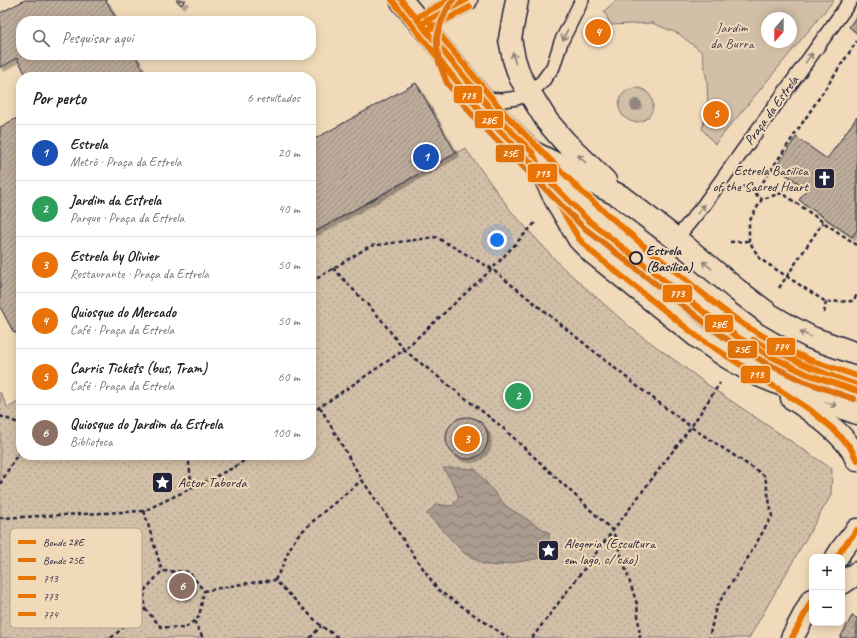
<!DOCTYPE html>
<html lang="pt">
<meta charset="utf-8">
<style>
:root{--surface:#fff;--page:#f2f2f2;--text:#222;--muted:#767676;--line:#e0e0e0;--accent:#22223b}
body{margin:0;font-family:Caveat,sans-serif;background:var(--page);color:var(--text)}
.controls{position:absolute;right:12px;bottom:12px;display:grid;overflow:hidden;border-radius:8px;box-shadow:0 2px 10px #0003}
.controls button{width:36px;height:36px;display:grid;place-items:center;padding:0;border:0;border-bottom:1px solid var(--line);background:var(--surface);color:var(--text);font:20px sans-serif}
.compass{position:absolute;left:761px;top:12px;width:36px;height:36px;border-radius:50%;background:var(--surface);box-shadow:0 2px 10px #0003;rotate:201deg}
.you{position:absolute;left:497px;top:240px;width:14px;height:14px;margin:-10px;border:3px solid #fff;border-radius:50%;background:#1a73e8;box-shadow:0 0 0 6px #1a73e833}
.badge{display:grid;place-items:center;width:26px;height:26px;border-radius:50%;background:var(--accent);color:#fff;font-size:13px;font-weight:700}
.pin{position:absolute;translate:-50% -50%;border:2px solid #fff;box-shadow:0 1px 4px #0006}
.list{margin:0;padding:0;list-style:none}
h2{display:flex;justify-content:space-between;align-items:center;height:52px;margin:0;padding:0 16px;font-size:17px}
h2 small{font-size:13px;font-weight:400;color:var(--muted)}
.list li{display:grid;grid-template-columns:26px 1fr auto;gap:12px;align-items:center;box-sizing:border-box;height:56px;padding:0 16px;border-top:1px solid var(--line)}
.list b{display:block;font-size:15px;white-space:nowrap}
.list p{margin:0;font-size:13px;white-space:nowrap;color:var(--muted)}
.list em{font-size:13px;font-style:normal;color:var(--muted)}
.icon{flex:none;width:22px;height:22px;fill:none;stroke:currentColor;stroke-width:2;stroke-linecap:round;stroke-linejoin:round}
.map{position:relative;flex:none;width:857px;height:638px;overflow:hidden}
.search{position:absolute;background:var(--surface);box-shadow:0 2px 10px #0003;left:16px;top:16px;width:300px;height:44px;display:flex;align-items:center;gap:10px;box-sizing:border-box;padding:0 14px;border-radius:16px;color:var(--muted);font-size:15px}
.panel{position:absolute;background:var(--surface);box-shadow:0 2px 10px #0003;left:16px;top:72px;width:300px;height:388px;border-radius:16px}
.map>svg:first-child{display:block}
.green{fill:#d2bfa7;stroke:#7a7071;fill-rule:evenodd}
.park{fill:url(#park-dots);stroke:#7a7071}
.water{fill:url(#water-waves);stroke:#736b6d}
.building{fill:url(#building-hatch);stroke:#22223b;filter:url(#shadow)}
.lines{fill:none;stroke-linecap:round;stroke-linejoin:round}
.lane-casing{stroke:#22223b;stroke-width:16}
.secondary-casing{stroke:#22223b;stroke-width:25}
.primary-casing{stroke:#22223b;stroke-width:25}
.path{stroke:#22223b;stroke-width:2.5;stroke-dasharray:4 3;stroke-linecap:butt}
.lane{stroke:#f0dab9;stroke-width:13}
.secondary{stroke:#f0dab9;stroke-width:22}
.primary{stroke:#f0dab9;stroke-width:22}
.bus-1-casing{stroke:#f0dab9;stroke-width:9}
.bus-2-casing{stroke:#f0dab9;stroke-width:9}
.bus-3-casing{stroke:#f0dab9;stroke-width:9}
.bus-1{stroke:#e97506;stroke-width:6}
.bus-2{stroke:#e97506;stroke-width:6}
.bus-3{stroke:#e97506;stroke-width:6}
.tram-1-casing{stroke:#f0dab9;stroke-width:9}
.tram-2-casing{stroke:#f0dab9;stroke-width:9}
.tram-1{stroke:#e97506;stroke-width:6}
.tram-2{stroke:#de7109;stroke-width:6}
.tree{fill:#928680}
.oneway{stroke:#897e7a}
.stop-dot{fill:#f0dab9;stroke:#22223b;stroke-width:2}
.labels{text-anchor:middle;stroke-width:4;stroke-linejoin:round;paint-order:stroke}
.park-label{font-size:14px;fill:#454151;stroke:#f0dab9}
.street-label{font-size:14px;fill:#22223b;stroke:#f0dab9}
.poi-label{font-size:14px;fill:#22223b;stroke:#f0dab9;text-anchor:start}
.stop-label{font-size:14px;font-weight:bold;fill:#22223b;stroke:#f0dab9;text-anchor:start}
.key{fill:#f0dab9;stroke:#b2a393;stroke-width:1}
.key-label{font-size:11px;fill:#22223b}
.line-badge{stroke:#f0dab9;stroke-width:1.5}
.badge-label{font-size:11px;text-anchor:middle;font-weight:bold;fill:#fff}
</style>
<div class="map">
<svg width="857" height="638" viewBox="0 0 857 638">
<defs>
<pattern id="park-dots" width="8" height="8" patternUnits="userSpaceOnUse"><rect width="8" height="8" fill="#d2bfa7"/><path d="M2 2h.1M6 6h.1" fill="none" stroke="#b4a491" stroke-width="1.8" stroke-linecap="round"/></pattern>
<pattern id="water-waves" width="16" height="10" patternUnits="userSpaceOnUse"><rect width="16" height="10" fill="#a99b8e"/><path d="M0 5q4-4 8 0t8 0" fill="none" stroke="#897e75"/></pattern>
<pattern id="building-hatch" width="6" height="6" patternUnits="userSpaceOnUse"><rect width="6" height="6" fill="#bdac9a"/><path d="M-1 1l2-2M0 6l6-6M5 7l2-2" fill="none" stroke="#998c7f"/></pattern>
<filter id="shadow"><feDropShadow dx="3.5" dy="3.5" stdDeviation="0" flood-color="#0004"/></filter>
</defs>
<rect width="100%" height="100%" fill="#f0dab9"/>
<filter id="ink" filterUnits="userSpaceOnUse"><feTurbulence type="fractalNoise" baseFrequency=".025" numOctaves="2"/><feDisplacementMap in="SourceGraphic" scale="8" xChannelSelector="R" yChannelSelector="G"/><feConvolveMatrix kernelMatrix="1 2 1 2 8 2 1 2 1" color-interpolation-filters="sRGB"/></filter>
<g filter="url(#ink)">
<g class="green">
<path d="M617,0H834L715,144L702,129L708,106L707,81L702,52L679,34L652,23L611,25L604,11ZM767,18H791V42H767Z"/>
<circle cx="636" cy="105" r="17"/>
</g>
<polygon class="park" points="465,148 511,211 561,266 631,328 715,390 832,469 831,495 749,638 0,638 0,392 8,408 21,400 21,455 311,455 311,234"/>
<polygon class="water" points="443,468 461,468 475,469 506,506 549,533 549,546 541,558 495,566 483,564 464,553 427,514 436,504 452,506 459,498 454,485"/>
<g class="building">
<polygon points="25,0 106,0 117,21 21,21 21,55 135,55 147,77 27,77 17,58 0,68 0,13"/>
<polygon points="176,0 186,0 181,5"/>
<polygon points="857,15 857,33 849,27"/>
<polygon points="599,24 605,35 596,39 591,29"/>
<polygon points="416,83 456,153 311,234 311,141"/>
<polygon points="21,116 21,330 14,333 0,307 0,127"/>
<polygon points="857,117 857,230 852,237 799,200 807,189 776,167 796,137 827,159"/>
<circle cx="467" cy="438" r="21"/>
<polygon points="177,575 190,576 194,589 187,598 174,596 170,584"/>
<polygon points="852,616 857,618 857,638 840,638"/>
</g>
<g class="lines">
<defs>
<g id="lane">
<polyline points="483,99 503,100 517,98 529,93 542,82 553,67 561,42 582,0"/>
<polyline points="546,167 578,199 640,253 717,315 740,332 784,357 807,367 857,385"/>
<polyline points="676,239 703,206 851,0"/>
</g>
<g id="secondary">
<polyline points="401,0 498,118 532,152 556,200 579,239 593,253 699,338 727,357 756,374 809,396 857,413"/>
<polyline points="517,0 510,39 514,59 520,77 547,121 565,142 605,181"/>
<polyline points="421,24 466,0"/>
<polyline points="532,152 620,196 676,239 737,290 770,315 789,326 812,338 857,354"/>
<path d="M792,398C812,411 835,427 850,447C853,451 855,456 857,460"/>
</g>
<g id="primary">
<polyline points="837,557 842,549 857,530"/>
<polyline points="842,583 857,573"/>
<polyline points="792,638 812,600"/>
</g>
</defs>
<use href="#lane" class="lane-casing"/>
<use href="#secondary" class="secondary-casing"/>
<use href="#primary" class="primary-casing"/>
<g class="path">
<polyline points="743,186 762,199"/>
<polyline points="755,194 857,41"/>
<polyline points="730,242 749,241"/>
<polyline points="857,245 823,222 782,193 762,199 749,222 749,241 760,259 826,302 853,301 857,295"/>
<polyline points="333,268 380,318 404,350 492,269 535,223"/>
<polyline points="311,282 370,246 436,237 492,269 637,386 691,427 765,476 772,516 746,561 716,607 709,638"/>
<polyline points="779,288 823,222"/>
<polyline points="824,313 826,302"/>
<polyline points="320,407 362,480 438,590 508,638"/>
<polyline points="311,413 404,350 502,427 613,531 637,604 640,638"/>
<polyline points="0,416 21,424"/>
<polyline points="188,455 192,488"/>
<polyline points="0,484 21,448"/>
<polyline points="144,511 162,571"/>
<polyline points="0,518 144,511 235,467 252,455"/>
<polyline points="275,580 283,565 289,550 297,536 321,514 362,480"/>
<polyline points="145,609 161,627 185,628 199,617 204,591"/>
<polyline points="194,621 203,638"/>
<polyline points="111,638 145,609 144,591 162,571 189,572 204,591 242,584 275,580 321,626 339,638"/>
<polyline points="310,638 321,626"/>
<polyline points="532,638 691,427 720,383"/>
</g>
<use href="#lane" class="lane"/>
<use href="#secondary" class="secondary"/>
<use href="#primary" class="primary"/>
<defs>
<g id="bus-1">
<polyline points="401,0 498,118 532,152 556,200 579,239 593,253 699,338 809,409 832,428 850,447 857,460"/>
<polyline points="421,24 466,0"/>
<path d="M753,340C786,358 821,373 857,385"/>
<polyline points="837,557 842,549 857,530"/>
<polyline points="792,638 812,600"/>
</g>
<g id="bus-2">
<polyline points="415,29 492,124 572,205 635,259 712,321 736,339 781,364 804,375 854,393"/>
<polyline points="425,31 470,7"/>
</g>
<g id="bus-3">
<polyline points="417,17 449,0"/>
<polyline points="427,19 504,113 583,193 645,247 722,309 744,325 788,350 810,360 857,376"/>
</g>
</defs>
<use href="#bus-1" class="bus-1-casing"/>
<use href="#bus-2" class="bus-2-casing"/>
<use href="#bus-3" class="bus-3-casing"/>
<use href="#bus-1" class="bus-1"/>
<use href="#bus-2" class="bus-2"/>
<use href="#bus-3" class="bus-3"/>
<defs>
<polyline id="tram-1" points="392,0 481,112 588,220 714,320 736,336 768,355 807,374 857,391"/>
<polyline id="tram-2" points="453,0 447,9 441,23 437,37 437,47 439,62 447,83 475,118 582,226 709,326 732,343 764,362 803,381 854,399"/>
</defs>
<use href="#tram-1" class="tram-1-casing"/>
<use href="#tram-2" class="tram-2-casing"/>
<use href="#tram-1" class="tram-1"/>
<use href="#tram-2" class="tram-2"/>
</g>
<circle class="tree" cx="636" cy="105" r="6"/>
<defs><path id="oneway-shaft" d="M-6 0H5M1.5-3L5.5 0L1.5 3" fill="none" stroke-width="1.6" stroke-linecap="round" stroke-linejoin="round"/></defs>
<g class="oneway">
<use href="#oneway-shaft" transform="translate(565 35) rotate(116)"/>
<use href="#oneway-shaft" transform="translate(514 58) rotate(-103)"/>
<use href="#oneway-shaft" transform="translate(809 58) rotate(-54)"/>
<use href="#oneway-shaft" transform="translate(582 159) rotate(-135)"/>
<use href="#oneway-shaft" transform="translate(701 209) rotate(-52)"/>
<use href="#oneway-shaft" transform="translate(707 265) rotate(-140)"/>
<use href="#oneway-shaft" transform="translate(805 334) rotate(-154)"/>
<use href="#oneway-shaft" transform="translate(831 404) rotate(20)"/>
</g>
</g>
<defs>
<symbol id="church-square" viewBox="-11 -11 22 22"><rect x="-9" y="-9" width="18" height="18" rx="4" fill="#22223b" stroke="#f0dab9"/><path d="M-1.2-6h2.4v3.5h3.3v2.4h-3.3V6h-2.4V-.1h-3.3v-2.4h3.3Z" fill="#fff"/></symbol>
<symbol id="sight-square" viewBox="-11 -11 22 22"><rect x="-9" y="-9" width="18" height="18" rx="4" fill="#22223b" stroke="#f0dab9"/><path d="M0-6L1.8-2.2L6-1.7L2.9 1.2L3.7 5.4L0 3.3L-3.7 5.4L-2.9 1.2L-6-1.7L-1.8-2.2Z" fill="#fff"/></symbol>
</defs>
<g fill-rule="evenodd">
<use href="#church-square" x="812" y="166" width="25" height="25"/>
<use href="#sight-square" x="150" y="470" width="25" height="25"/>
<use href="#sight-square" x="536" y="538" width="25" height="25"/>
</g>
<circle class="stop-dot" cx="636" cy="258" r="6"/>
<g class="labels">
<g class="park-label">
<text x="732" y="32">Jardim<tspan x="732" dy="16">da Burra</tspan></text>
</g>
<g class="street-label">
<text transform="translate(771 110) rotate(-54)" y="5">Praça da Estrela</text>
</g>
<g class="poi-label">
<text x="808" y="175" text-anchor="end">Estrela Basilica<tspan x="808" dy="16">of the Sacred Heart</tspan></text>
<text x="178" y="487">Actor Taborda</text>
<text x="564" y="548">Alegoria (Escultura<tspan x="564" dy="16">em lago, c/ cão)</tspan></text>
</g>
<g class="stop-label">
<text x="646" y="255">Estrela<tspan x="646" dy="16">(Basílica)</tspan></text>
</g>
</g>
<rect x="10" y="528" width="132" height="100" rx="6" class="key"/>
<rect x="18" y="540" width="18" height="4" fill="#e97506"/>
<rect x="18" y="558" width="18" height="4" fill="#de7109"/>
<rect x="18" y="576" width="18" height="4" fill="#e97506"/>
<rect x="18" y="594" width="18" height="4" fill="#e97506"/>
<rect x="18" y="612" width="18" height="4" fill="#e97506"/>
<g class="key-label">
<text x="43" y="546">Bonde 28E</text>
<text x="43" y="564">Bonde 25E</text>
<text x="43" y="582">713</text>
<text x="43" y="600">773</text>
<text x="43" y="618">774</text>
</g>
<g class="line-badge">
<rect x="453" y="85" width="30" height="19" rx="4" fill="#e97506"/>
<rect x="474" y="110" width="30" height="19" rx="4" fill="#e97506"/>
<rect x="495" y="144" width="30" height="19" rx="4" fill="#de7109"/>
<rect x="527" y="163" width="31" height="20" rx="4" fill="#e97506"/>
<rect x="662" y="284" width="31" height="19" rx="4" fill="#e97506"/>
<rect x="704" y="314" width="30" height="19" rx="4" fill="#e97506"/>
<rect x="766" y="337" width="30" height="19" rx="4" fill="#e97506"/>
<rect x="727" y="340" width="31" height="19" rx="4" fill="#de7109"/>
<rect x="740" y="365" width="31" height="19" rx="4" fill="#e97506"/>
</g>
<g class="badge-label">
<text x="468" y="99">773</text>
<text x="489" y="124">28E</text>
<text x="510" y="157">25E</text>
<text x="542" y="177">713</text>
<text x="677" y="297">773</text>
<text x="719" y="328">28E</text>
<text x="781" y="350">774</text>
<text x="742" y="353">25E</text>
<text x="756" y="378">713</text>
</g>
</svg>
<div class="controls">
<button>+</button>
<button>−</button>
</div>
<svg class="compass" viewBox="-18 -18 36 36"><path d="M0-13l5 13h-10z" fill="#e53935"/><path d="M0 13l5-13h-10z" fill="#767676"/></svg>
<div class="you"></div>
<div class="pin badge" style="left:426px;top:157px;background:#1a4fb4">1</div>
<div class="pin badge" style="left:518px;top:396px;background:#2e9e5b">2</div>
<div class="pin badge" style="left:467px;top:439px;background:#e8710a">3</div>
<div class="pin badge" style="left:598px;top:32px;background:#e8710a">4</div>
<div class="pin badge" style="left:716px;top:114px;background:#e8710a">5</div>
<div class="pin badge" style="left:182px;top:586px;background:#8d6e63">6</div>
<div class="search"><svg class="icon" aria-label="search" viewBox="0 0 24 24"><circle cx="10" cy="10" r="6"/><path d="M15 15l6 6"/></svg>Pesquisar aqui</div>
<section class="panel">
<h2>Por perto<small>6 resultados</small></h2>
<ul class="list">
<li><span class="badge" style="background:#1a4fb4">1</span><div><b>Estrela</b><p>Metrô · Praça da Estrela</p></div><em>20 m</em></li>
<li><span class="badge" style="background:#2e9e5b">2</span><div><b>Jardim da Estrela</b><p>Parque · Praça da Estrela</p></div><em>40 m</em></li>
<li><span class="badge" style="background:#e8710a">3</span><div><b>Estrela by Olivier</b><p>Restaurante · Praça da Estrela</p></div><em>50 m</em></li>
<li><span class="badge" style="background:#e8710a">4</span><div><b>Quiosque do Mercado</b><p>Café · Praça da Estrela</p></div><em>50 m</em></li>
<li><span class="badge" style="background:#e8710a">5</span><div><b>Carris Tickets (bus, Tram)</b><p>Café · Praça da Estrela</p></div><em>60 m</em></li>
<li><span class="badge" style="background:#8d6e63">6</span><div><b>Quiosque do Jardim da Estrela</b><p>Biblioteca</p></div><em>100 m</em></li>
</ul>
</section>
</div>
